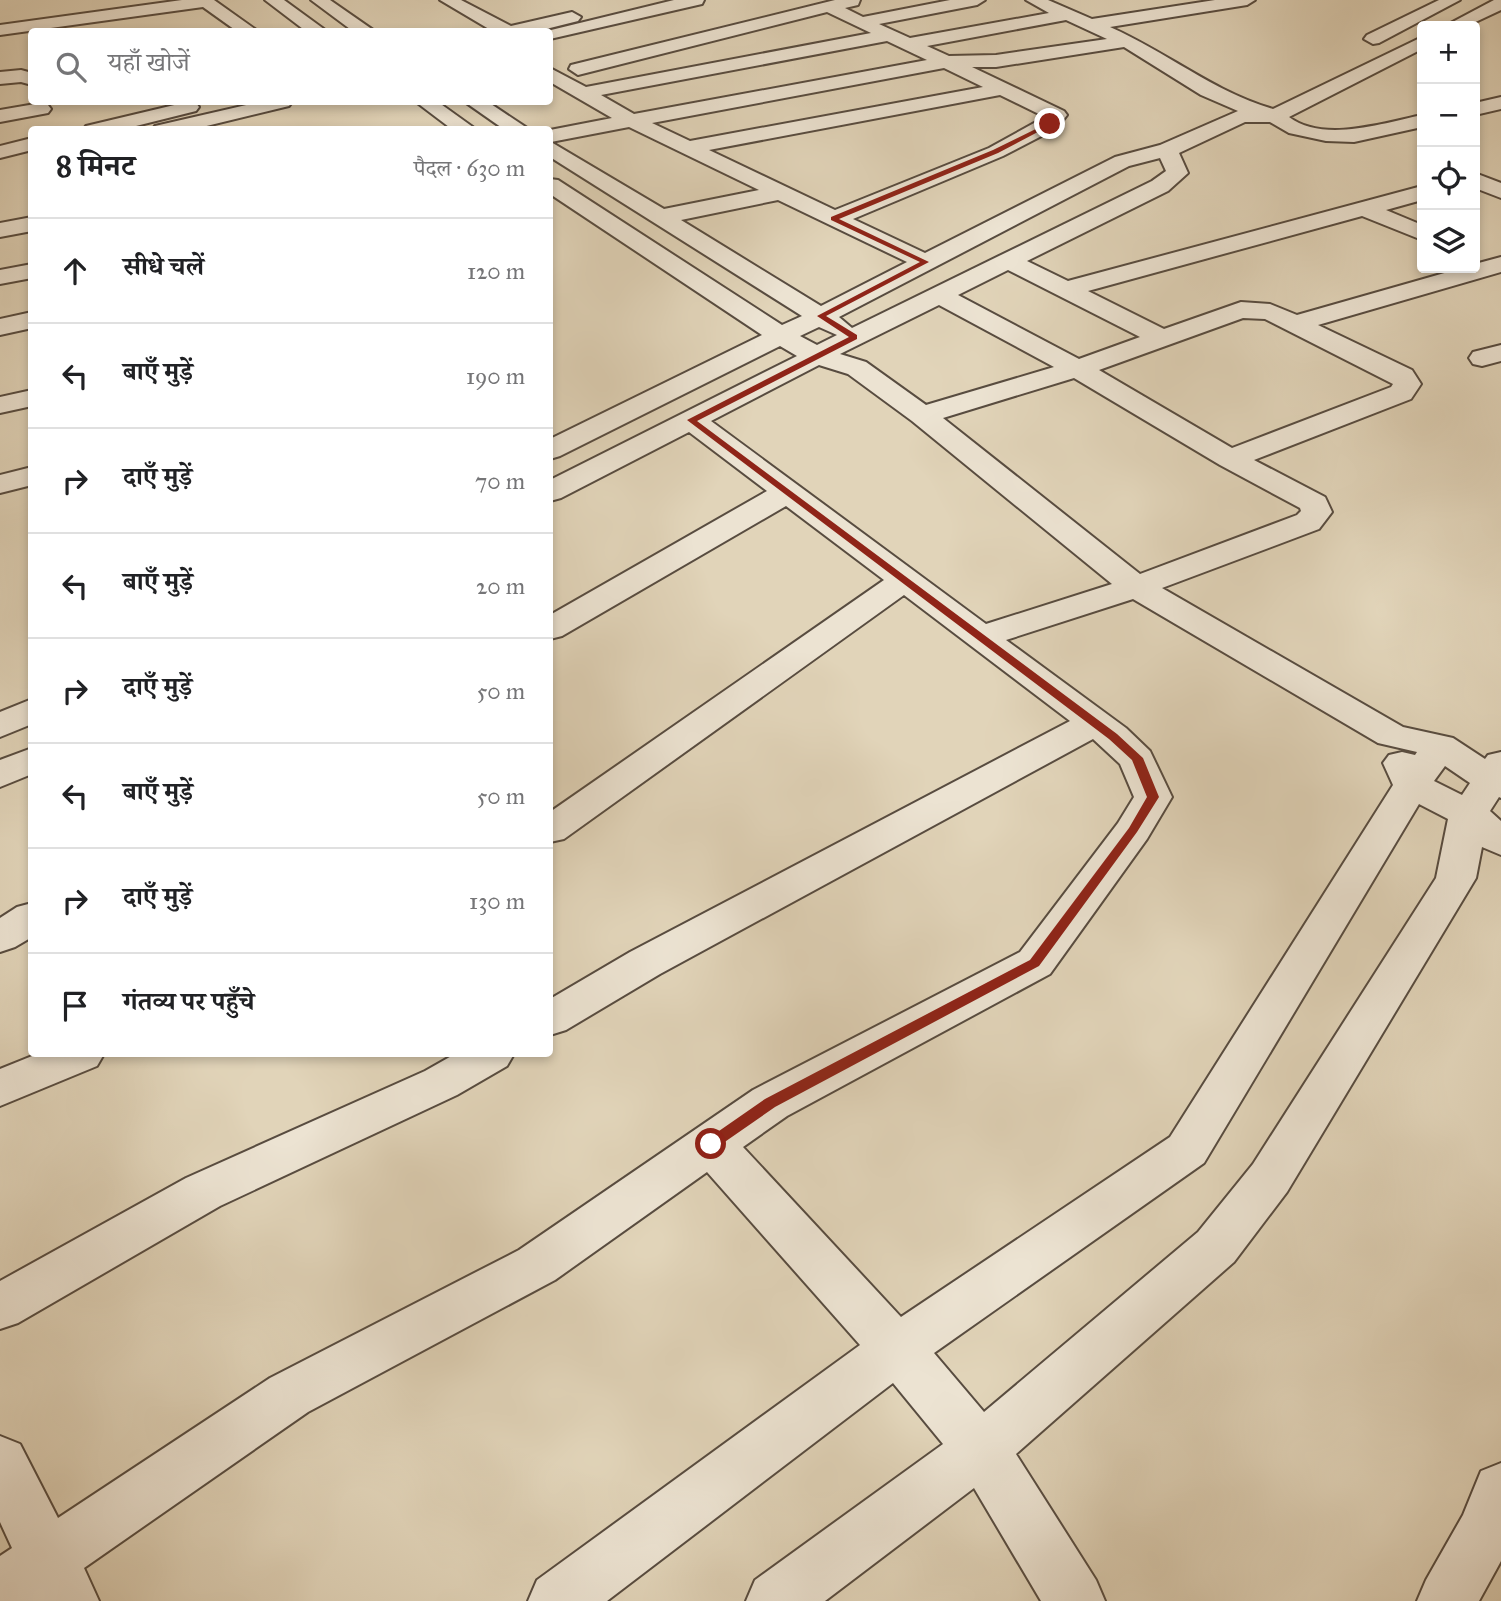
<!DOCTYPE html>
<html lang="hi">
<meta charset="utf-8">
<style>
:root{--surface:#fff;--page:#f2f2f2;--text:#202124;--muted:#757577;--line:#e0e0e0}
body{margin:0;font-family:"IM FELL Great Primer","Noto Serif Devanagari",serif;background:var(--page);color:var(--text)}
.controls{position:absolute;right:21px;top:21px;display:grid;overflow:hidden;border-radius:7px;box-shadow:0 4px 10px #0003}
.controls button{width:63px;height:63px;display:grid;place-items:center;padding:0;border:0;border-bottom:2px solid var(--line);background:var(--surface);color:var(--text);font:35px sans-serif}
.stop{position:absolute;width:21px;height:21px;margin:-16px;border:5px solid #8f2418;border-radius:50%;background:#fff}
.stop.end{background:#8f2418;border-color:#fff;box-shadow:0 2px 7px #0008}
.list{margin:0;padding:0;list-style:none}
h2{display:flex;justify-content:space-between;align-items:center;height:91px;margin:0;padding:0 28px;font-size:30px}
h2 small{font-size:23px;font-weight:400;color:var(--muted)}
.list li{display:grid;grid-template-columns:46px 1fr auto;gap:21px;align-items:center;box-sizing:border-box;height:105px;padding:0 28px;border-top:2px solid var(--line)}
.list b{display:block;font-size:26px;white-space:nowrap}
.list em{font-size:23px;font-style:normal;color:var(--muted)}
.icon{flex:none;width:38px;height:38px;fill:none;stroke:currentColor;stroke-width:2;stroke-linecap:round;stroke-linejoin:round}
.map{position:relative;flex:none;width:1501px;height:1601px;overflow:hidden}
.search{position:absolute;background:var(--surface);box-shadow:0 4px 10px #0003;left:28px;top:28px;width:525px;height:77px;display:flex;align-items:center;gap:18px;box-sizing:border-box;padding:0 24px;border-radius:7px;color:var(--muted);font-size:26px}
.panel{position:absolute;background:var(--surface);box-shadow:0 4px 10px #0003;left:28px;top:126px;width:525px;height:931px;border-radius:7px}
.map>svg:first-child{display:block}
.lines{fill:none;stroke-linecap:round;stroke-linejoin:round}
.minor-casing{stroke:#584c40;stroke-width:4}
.minor{fill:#ece3d2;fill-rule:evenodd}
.route{fill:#8f2418}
</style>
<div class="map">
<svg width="1501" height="1601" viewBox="0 0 1501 1601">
<rect width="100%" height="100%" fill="#e1d4b9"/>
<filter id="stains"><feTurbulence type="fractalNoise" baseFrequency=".00286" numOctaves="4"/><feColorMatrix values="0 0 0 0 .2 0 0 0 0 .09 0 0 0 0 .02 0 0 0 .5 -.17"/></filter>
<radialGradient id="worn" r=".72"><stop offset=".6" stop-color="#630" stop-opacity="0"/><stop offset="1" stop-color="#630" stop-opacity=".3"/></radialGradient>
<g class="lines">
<defs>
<g id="minor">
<polygon points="182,0 214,0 259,32 238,32 203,7 0,35 0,25"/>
<polygon points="265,0 284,0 328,32 307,32"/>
<polygon points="311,0 330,0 376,32 354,32"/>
<polygon points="440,0 461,0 511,26 572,12 581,17 578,21 534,32 494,32"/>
<polygon points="674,0 704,0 702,4 550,39 550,32 543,32"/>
<path d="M835,0H860L858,5L845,8L863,17L950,0H985L977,5L879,24L910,38L1049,13L1026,0H1048L1092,19L1215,0H1255L1247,5L1110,27C1167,52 1212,91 1273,109L1422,37V49L1289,117C1323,143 1384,123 1422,115V127L1354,142L1326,141L1289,133L1270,122H1245L1179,153L1188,173L1168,191L1027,261L1068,281L1422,186V200L1386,210L1422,225V240L1362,216L1088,291L1164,329L1241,302L1270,304L1297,315L1462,268H1475V264L1501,257V272L1318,325L1412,370L1421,384L1411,399L1254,460L1325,497L1332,512L1319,529L1162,588L1403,727L1453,738L1485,759L1488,755L1501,752V798L1499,797L1490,811L1501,821V855L1482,847L1476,878L1287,1192L1234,1262L1016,1454L1096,1580L1105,1601H1041L974,1488L825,1601H746L755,1580L943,1444L893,1383L607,1601H528L537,1580L860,1345L707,1172L555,1280L308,1412L84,1568L99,1601H0V1556L12,1548L0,1522V1436L20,1444L58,1518L270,1378L519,1250L753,1090L1020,952L1118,823L1134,797L1120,764L1093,739L660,974L566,1030L550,1035V999L630,952L1070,721L904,595L564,839L550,842V812L884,580L786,506L562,636L550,639V615L767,491L689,432L561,498L550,501V480L797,356L780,346L560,456L550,459V439L762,335L550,194V179L558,180L782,325L802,316L550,157V130L612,118L550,82V68L586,87L871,33L827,12L578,75L569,69L571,65ZM1066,20L1107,39L996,55L949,56L927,46ZM887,41L927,60L634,114L601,95ZM1124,47L1201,95L1238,111L1160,145L1115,157L925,253L853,219L1003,156L1057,128L1067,115L1064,111L972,67H996ZM944,68L983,87L690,141L652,123ZM1000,95L1045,117L989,148L835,210L709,150ZM629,127L759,190L664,209L551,142ZM1160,158L1166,171L1152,181L852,328L839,317L1129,166ZM778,200L907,262L821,306L681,220ZM1008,270L1140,337L1079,359L958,295ZM939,305L1054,367L926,405L866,362L840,354ZM1243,318L1265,319L1393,384L1391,387L1232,448L1099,370ZM819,327L837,335L817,345L800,336ZM819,365L848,374L912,421L1112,584L986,624L711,421ZM1074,378L1220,465L1300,508L1301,511L1297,515L1140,574L943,418ZM1133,599L1378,743L1417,752L1415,755L1402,752L1389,755L1383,763L1393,785L1170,1137L901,1317L743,1147L787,1116L1050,974L1147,839L1172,797L1150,751L1126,728L1006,640ZM1445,766L1470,783L1462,795L1434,781ZM1419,804L1448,819L1436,878L1253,1164L1198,1232L984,1412L934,1353L1204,1163Z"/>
<polygon points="1439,0 1460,0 1379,43 1373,44 1364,39 1367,35"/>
<polygon points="1494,0 1501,0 1501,10 1467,26 1445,26"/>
<polygon points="21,70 32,73 32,85 21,82 0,84 0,72"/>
<polygon points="1501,97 1501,109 1475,115 1475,103"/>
<polygon points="187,102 196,103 199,107 196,111 120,130 83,130 86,126"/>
<polygon points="259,102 292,102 289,106 190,130 152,130 155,126"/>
<polygon points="416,102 438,102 477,130 453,130"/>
<polygon points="465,102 488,102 530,130 505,130"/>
<polygon points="41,103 48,105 51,109 48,113 0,122 0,110"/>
<polygon points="32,138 32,150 0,158 0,146"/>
<polygon points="1475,173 1501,183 1501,198 1475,188"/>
<polygon points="32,217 32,231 0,237 0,223"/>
<polygon points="32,264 32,278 0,284 0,270"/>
<polygon points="32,312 32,328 0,335 0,319"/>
<polygon points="1501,345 1501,361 1482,366 1473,364 1469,358 1473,352"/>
<polygon points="32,390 32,406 0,413 0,397"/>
<polygon points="32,467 32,485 0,493 0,475"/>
<polygon points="32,699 32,724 0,737 0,712"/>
<polygon points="32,748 32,774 0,787 0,760"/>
<polygon points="32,903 32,937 15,947 0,952 0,918 17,907"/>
<polygon points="37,1054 104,1054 97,1066 0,1106 0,1069"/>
<polygon points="455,1054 514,1054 507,1066 457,1095 220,1206 18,1323 0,1329 0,1281 186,1178 425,1071"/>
<polygon points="1501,1463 1501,1561 1479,1601 1417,1601 1426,1580 1463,1515 1481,1471"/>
</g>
</defs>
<use href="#minor" class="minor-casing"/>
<use href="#minor" class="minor"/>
</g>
<polygon class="route" points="1048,123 1053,124 998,153 839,219 929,262 826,316 857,335 857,339 697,421 1117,734 1143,758 1159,797 1137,832 1039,966 775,1107 716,1148 706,1148 706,1140 765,1099 1030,960 1129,828 1147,797 1132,760 1109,739 687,420 849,337 817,316 920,262 831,220 831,217 993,150"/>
<rect width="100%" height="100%" filter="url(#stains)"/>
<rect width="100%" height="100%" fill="url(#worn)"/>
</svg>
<div class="controls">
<button>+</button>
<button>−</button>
<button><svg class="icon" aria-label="locate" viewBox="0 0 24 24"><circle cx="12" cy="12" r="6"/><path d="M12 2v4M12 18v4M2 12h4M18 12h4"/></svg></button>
<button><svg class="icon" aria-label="layers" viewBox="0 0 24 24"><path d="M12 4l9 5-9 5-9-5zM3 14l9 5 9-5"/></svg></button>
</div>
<div class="stop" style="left:711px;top:1144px"></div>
<div class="stop end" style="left:1050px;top:124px"></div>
<div class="search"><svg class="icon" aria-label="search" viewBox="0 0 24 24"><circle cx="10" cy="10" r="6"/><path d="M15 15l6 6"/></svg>यहाँ खोजें</div>
<section class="panel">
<h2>8 मिनट<small>पैदल · 630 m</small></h2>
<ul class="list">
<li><svg class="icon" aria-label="ahead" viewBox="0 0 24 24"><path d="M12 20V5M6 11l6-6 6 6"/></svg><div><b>सीधे चलें</b></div><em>120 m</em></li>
<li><svg class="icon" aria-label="left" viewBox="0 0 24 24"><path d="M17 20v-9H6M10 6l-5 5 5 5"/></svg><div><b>बाएँ मुड़ें</b></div><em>190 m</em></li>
<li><svg class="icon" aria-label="right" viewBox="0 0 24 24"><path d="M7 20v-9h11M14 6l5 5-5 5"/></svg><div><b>दाएँ मुड़ें</b></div><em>70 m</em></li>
<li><svg class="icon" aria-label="left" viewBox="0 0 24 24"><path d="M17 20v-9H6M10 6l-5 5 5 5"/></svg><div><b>बाएँ मुड़ें</b></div><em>20 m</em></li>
<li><svg class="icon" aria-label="right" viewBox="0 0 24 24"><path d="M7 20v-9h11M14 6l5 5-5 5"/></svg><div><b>दाएँ मुड़ें</b></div><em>50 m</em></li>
<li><svg class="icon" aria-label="left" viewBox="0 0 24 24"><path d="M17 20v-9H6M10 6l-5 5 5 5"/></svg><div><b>बाएँ मुड़ें</b></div><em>50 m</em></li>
<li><svg class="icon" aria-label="right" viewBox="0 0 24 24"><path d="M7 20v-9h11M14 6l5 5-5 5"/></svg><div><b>दाएँ मुड़ें</b></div><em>130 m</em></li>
<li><svg class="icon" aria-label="arrive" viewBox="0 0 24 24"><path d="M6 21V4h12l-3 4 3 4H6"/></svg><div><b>गंतव्य पर पहुँचे</b></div></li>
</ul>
</section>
</div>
